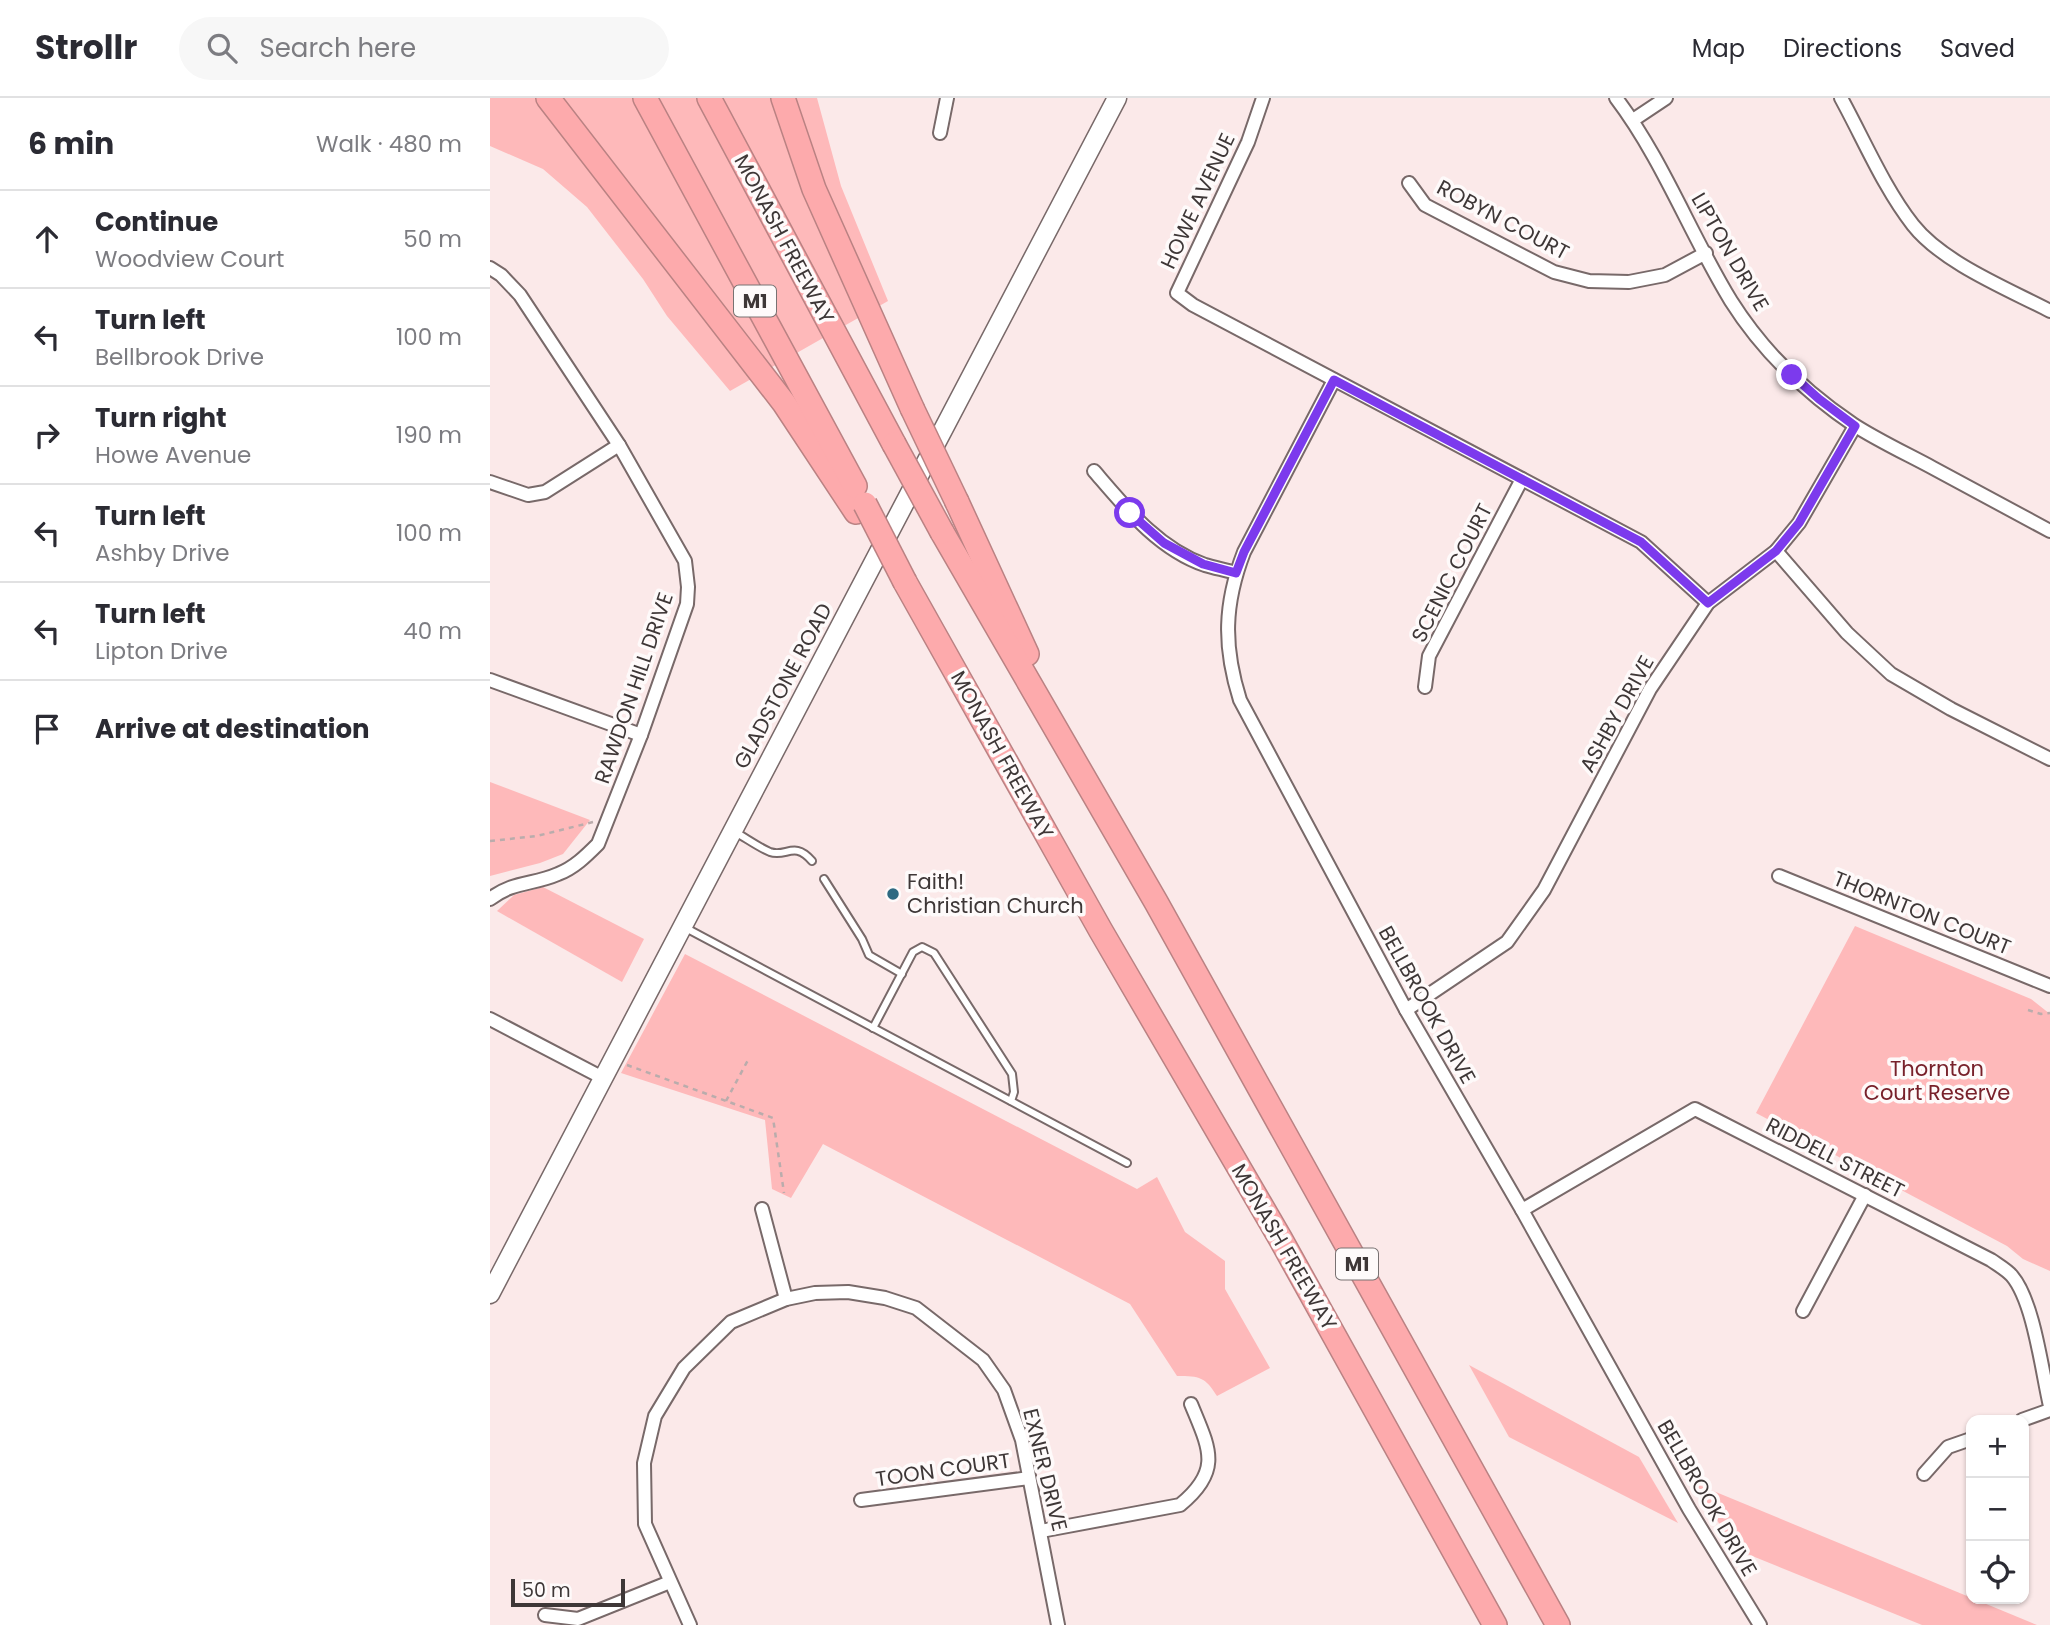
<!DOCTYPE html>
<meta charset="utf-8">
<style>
:root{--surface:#fff;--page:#f7f7f7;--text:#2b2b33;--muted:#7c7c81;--line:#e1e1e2}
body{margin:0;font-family:Poppins,sans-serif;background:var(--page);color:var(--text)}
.controls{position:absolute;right:21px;bottom:21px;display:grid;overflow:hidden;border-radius:14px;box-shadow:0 2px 5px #0004}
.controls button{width:63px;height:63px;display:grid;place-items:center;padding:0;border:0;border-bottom:2px solid var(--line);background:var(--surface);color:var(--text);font:35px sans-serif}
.scale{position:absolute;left:21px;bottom:18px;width:114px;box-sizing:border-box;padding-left:7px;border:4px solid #3e3737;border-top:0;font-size:19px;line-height:24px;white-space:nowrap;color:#3e3737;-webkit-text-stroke:5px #fefafa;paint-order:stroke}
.stop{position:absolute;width:21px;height:21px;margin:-16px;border:5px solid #7c3aed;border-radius:50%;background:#fff}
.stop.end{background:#7c3aed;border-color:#fff;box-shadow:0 2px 7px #0008}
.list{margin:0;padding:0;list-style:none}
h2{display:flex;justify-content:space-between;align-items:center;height:91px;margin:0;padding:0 28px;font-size:30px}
h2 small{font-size:23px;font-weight:400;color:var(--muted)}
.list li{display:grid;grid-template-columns:46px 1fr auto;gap:21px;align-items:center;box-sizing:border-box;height:98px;padding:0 28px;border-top:2px solid var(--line)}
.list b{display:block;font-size:26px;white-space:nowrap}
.list p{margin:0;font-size:23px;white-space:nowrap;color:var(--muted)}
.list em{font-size:23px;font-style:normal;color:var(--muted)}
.icon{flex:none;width:38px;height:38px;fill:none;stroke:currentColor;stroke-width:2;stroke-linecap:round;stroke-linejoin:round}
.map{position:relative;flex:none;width:1560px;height:1527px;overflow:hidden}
header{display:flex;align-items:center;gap:42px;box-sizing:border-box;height:98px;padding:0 35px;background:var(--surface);border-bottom:2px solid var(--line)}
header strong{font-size:33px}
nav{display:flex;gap:38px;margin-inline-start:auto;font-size:24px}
.search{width:490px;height:63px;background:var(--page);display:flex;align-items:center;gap:18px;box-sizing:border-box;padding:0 24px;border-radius:38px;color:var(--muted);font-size:26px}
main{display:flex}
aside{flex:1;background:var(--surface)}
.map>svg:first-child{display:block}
.green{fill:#feb9ba}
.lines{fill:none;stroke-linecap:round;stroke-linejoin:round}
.lane-casing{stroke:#786969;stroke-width:10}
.street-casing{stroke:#786969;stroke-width:16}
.secondary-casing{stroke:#786969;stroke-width:21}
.highway-casing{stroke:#ba8283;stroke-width:26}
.path{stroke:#baacac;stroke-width:2.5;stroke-dasharray:5 5;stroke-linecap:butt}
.lane{stroke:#fff;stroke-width:6}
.street{stroke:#fff;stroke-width:12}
.secondary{stroke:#fff;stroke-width:18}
.highway{stroke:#fdaaac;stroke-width:23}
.highway-bridge-casing{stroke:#ba8283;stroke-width:26;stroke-linecap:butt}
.highway-bridge{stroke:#fdaaac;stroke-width:23}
.route{stroke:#7c3aed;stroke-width:9}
.poi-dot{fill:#2e6981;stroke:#fefafa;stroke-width:2.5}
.labels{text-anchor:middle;stroke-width:7;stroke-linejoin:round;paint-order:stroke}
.shield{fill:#fefafa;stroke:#787272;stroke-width:2}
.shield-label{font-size:19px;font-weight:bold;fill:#3e3737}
.street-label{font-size:21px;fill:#3e3737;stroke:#fefafa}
.poi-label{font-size:21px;fill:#3e3737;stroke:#fefafa;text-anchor:start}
.park-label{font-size:21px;fill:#78212b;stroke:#fefafa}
</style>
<header>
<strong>Strollr</strong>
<div class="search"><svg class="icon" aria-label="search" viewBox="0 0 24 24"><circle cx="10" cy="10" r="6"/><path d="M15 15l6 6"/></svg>Search here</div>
<nav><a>Map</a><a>Directions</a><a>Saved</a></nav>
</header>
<main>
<aside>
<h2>6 min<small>Walk · 480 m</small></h2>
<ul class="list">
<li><svg class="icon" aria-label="ahead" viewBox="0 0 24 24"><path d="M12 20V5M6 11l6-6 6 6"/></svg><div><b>Continue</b><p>Woodview Court</p></div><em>50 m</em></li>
<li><svg class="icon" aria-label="left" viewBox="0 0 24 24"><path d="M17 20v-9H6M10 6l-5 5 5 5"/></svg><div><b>Turn left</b><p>Bellbrook Drive</p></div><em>100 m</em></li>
<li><svg class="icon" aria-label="right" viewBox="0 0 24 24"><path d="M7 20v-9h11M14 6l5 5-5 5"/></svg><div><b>Turn right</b><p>Howe Avenue</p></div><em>190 m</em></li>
<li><svg class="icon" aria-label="left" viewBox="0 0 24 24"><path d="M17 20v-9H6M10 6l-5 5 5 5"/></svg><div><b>Turn left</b><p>Ashby Drive</p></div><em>100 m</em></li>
<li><svg class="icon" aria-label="left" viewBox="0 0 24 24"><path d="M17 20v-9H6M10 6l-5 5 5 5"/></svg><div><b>Turn left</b><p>Lipton Drive</p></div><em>40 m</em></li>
<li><svg class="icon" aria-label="arrive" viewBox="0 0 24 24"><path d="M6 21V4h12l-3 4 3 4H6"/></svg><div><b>Arrive at destination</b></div></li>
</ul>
</aside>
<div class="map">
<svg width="1560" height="1527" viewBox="0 0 1560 1527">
<rect width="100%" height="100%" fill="#fbe9e9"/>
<g class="green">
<polygon points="0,0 327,0 351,88 398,203 240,293 177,218 153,181 97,109 53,71 0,48"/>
<polygon points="0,684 100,722 73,756 50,765 0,778"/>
<polygon points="53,789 154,841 132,884 7,813 24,797"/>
<polygon points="1365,828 1541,901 1560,916 1560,1173 1533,1161 1517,1148 1266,1015"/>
<path d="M195,856L647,1091L667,1079L695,1134L735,1163V1191L780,1270L727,1298C715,1279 710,1278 687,1278L640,1206L333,1046L301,1100L282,1091L275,1022L131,975Z"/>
<polygon points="979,1267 1149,1359 1188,1425 1019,1339"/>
<polygon points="1204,1385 1547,1527 1432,1527 1245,1451"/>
</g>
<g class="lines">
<defs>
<g id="lane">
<path d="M245,734C256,740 268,749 280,754C296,760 304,742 322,763"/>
<polyline points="334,781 372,841 379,857 412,876"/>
<polyline points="194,829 637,1065"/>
<polyline points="383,930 423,854 432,849 444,855 522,976 524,994 521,1003"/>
</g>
<g id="street">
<polyline points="773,0 758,44 687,195 703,207 1151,444 1218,505"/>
<path d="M1126,0C1173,62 1200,136 1241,203C1272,252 1316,295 1364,327C1389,343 1417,356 1443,370C1482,391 1521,412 1560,433"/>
<path d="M1351,0C1374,42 1394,90 1423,127C1453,165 1518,191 1560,213"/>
<polyline points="1143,22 1176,0"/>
<polyline points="450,35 457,0"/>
<polyline points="919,85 935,107 1064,174 1099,183 1139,184 1175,177 1216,155"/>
<path d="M0,170L11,177L30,197L129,347L195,463L198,489L197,506L151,637L108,746C96,758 84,770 68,776C43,787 23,783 0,801"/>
<path d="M844,282L754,454C734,506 733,548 750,602L916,912L1032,1112L1199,1411L1270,1527"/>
<path d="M604,373C635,409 668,451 715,467C725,470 736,472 746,475"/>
<polyline points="0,384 38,397 55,394 129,347"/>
<polyline points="1286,453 1357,535 1401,576 1461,611 1560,661"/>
<polyline points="0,582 151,637"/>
<polyline points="935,589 939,558 1032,381"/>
<polyline points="1289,778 1560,888"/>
<polyline points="916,912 1017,844 1054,792 1160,591 1218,505 1286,453 1309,425 1365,328"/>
<polyline points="0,921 113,980"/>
<polyline points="272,1111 296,1201"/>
<path d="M1032,1112L1205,1011L1501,1162C1508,1167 1517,1172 1522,1178C1544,1204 1552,1274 1560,1308"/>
<polyline points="1313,1213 1375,1097"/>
<polyline points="1532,1322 1560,1312"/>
<polyline points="1434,1376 1458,1349 1481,1341"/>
<polyline points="371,1402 539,1380"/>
<path d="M551,1433L690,1407C733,1372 719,1350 701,1306"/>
<polyline points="55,1517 88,1521 180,1484"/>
<polyline points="200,1527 155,1426 154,1365 165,1318 194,1270 241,1224 296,1201 325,1195 358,1194 395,1200 426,1210 493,1262 514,1292 532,1342 568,1527"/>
</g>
<polyline id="secondary" points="0,1196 627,0"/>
<g id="highway">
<polyline points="58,0 294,305 366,414"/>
<polyline points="155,0 365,388"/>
<polyline points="219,0 404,346"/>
<polyline points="293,0 324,91 422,310"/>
<polyline points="467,404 537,556"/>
<polyline points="452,434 666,804 1068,1527"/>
<polyline points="415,484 611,833 790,1140 1005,1527"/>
</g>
</defs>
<use href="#lane" class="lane-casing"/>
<use href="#street" class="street-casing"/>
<use href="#secondary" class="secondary-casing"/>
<use href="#highway" class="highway-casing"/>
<g class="path">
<polyline points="0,743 47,738 103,724"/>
<polyline points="1538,912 1551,916 1560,915"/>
<polyline points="137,967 283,1020 294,1095"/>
<polyline points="236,1003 258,962"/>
</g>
<use href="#lane" class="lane"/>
<use href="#street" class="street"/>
<use href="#secondary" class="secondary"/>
<use href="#highway" class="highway"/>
<defs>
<g id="highway-bridge">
<polyline points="422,310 467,404"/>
<polyline points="404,346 452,434"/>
<polyline points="375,406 415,484"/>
</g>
</defs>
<use href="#highway-bridge" class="highway-bridge-casing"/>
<use href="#highway-bridge" class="highway-bridge"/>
</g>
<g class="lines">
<polyline class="route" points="640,415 674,445 713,466 746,475 754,454 844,282 1151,444 1218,505 1286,453 1309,425 1365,328 1329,301 1302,277"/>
</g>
<circle class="poi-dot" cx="403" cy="796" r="7"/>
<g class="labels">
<g class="shield">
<rect x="244" y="187.5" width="42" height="31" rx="5"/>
<rect x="846" y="1150.5" width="42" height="31" rx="5"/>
</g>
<g class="shield-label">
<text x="265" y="210">M1</text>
<text x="867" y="1173">M1</text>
</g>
<g class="street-label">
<text transform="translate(708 103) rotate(-65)" y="7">HOWE AVENUE</text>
<text transform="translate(1013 122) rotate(28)" y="7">ROBYN COURT</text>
<text transform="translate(294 141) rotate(62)" y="7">MONASH FREEWAY</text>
<text transform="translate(1240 154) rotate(60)" y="7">LIPTON DRIVE</text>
<text transform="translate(962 475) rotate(-63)" y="7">SCENIC COURT</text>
<text transform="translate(293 588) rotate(-62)" y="7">GLADSTONE ROAD</text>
<text transform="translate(144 590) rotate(-71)" y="7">RAWDON HILL DRIVE</text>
<text transform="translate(1127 616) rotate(-61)" y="7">ASHBY DRIVE</text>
<text transform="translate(512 657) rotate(61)" y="7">MONASH FREEWAY</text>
<text transform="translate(1432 815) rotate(22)" y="7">THORNTON COURT</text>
<text transform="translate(937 907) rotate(61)" y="7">BELLBROOK DRIVE</text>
<text transform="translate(1345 1060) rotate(27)" y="7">RIDDELL STREET</text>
<text transform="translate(794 1149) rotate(60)" y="7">MONASH FREEWAY</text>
<text transform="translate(453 1372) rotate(-8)" y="7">TOON COURT</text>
<text transform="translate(555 1372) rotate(76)" y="7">EXNER DRIVE</text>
<text transform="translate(1217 1400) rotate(60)" y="7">BELLBROOK DRIVE</text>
</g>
<g class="poi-label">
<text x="417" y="791">Faith!<tspan x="417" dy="24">Christian Church</tspan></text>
</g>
<g class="park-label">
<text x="1447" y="978">Thornton<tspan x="1447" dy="24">Court Reserve</tspan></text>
</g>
</g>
</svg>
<div class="controls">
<button>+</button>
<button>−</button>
<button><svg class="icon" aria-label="locate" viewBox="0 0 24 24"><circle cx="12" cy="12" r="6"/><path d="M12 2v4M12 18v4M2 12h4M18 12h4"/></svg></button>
</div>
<div class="scale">50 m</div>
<div class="stop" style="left:640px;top:415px"></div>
<div class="stop end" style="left:1302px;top:277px"></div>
</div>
</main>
